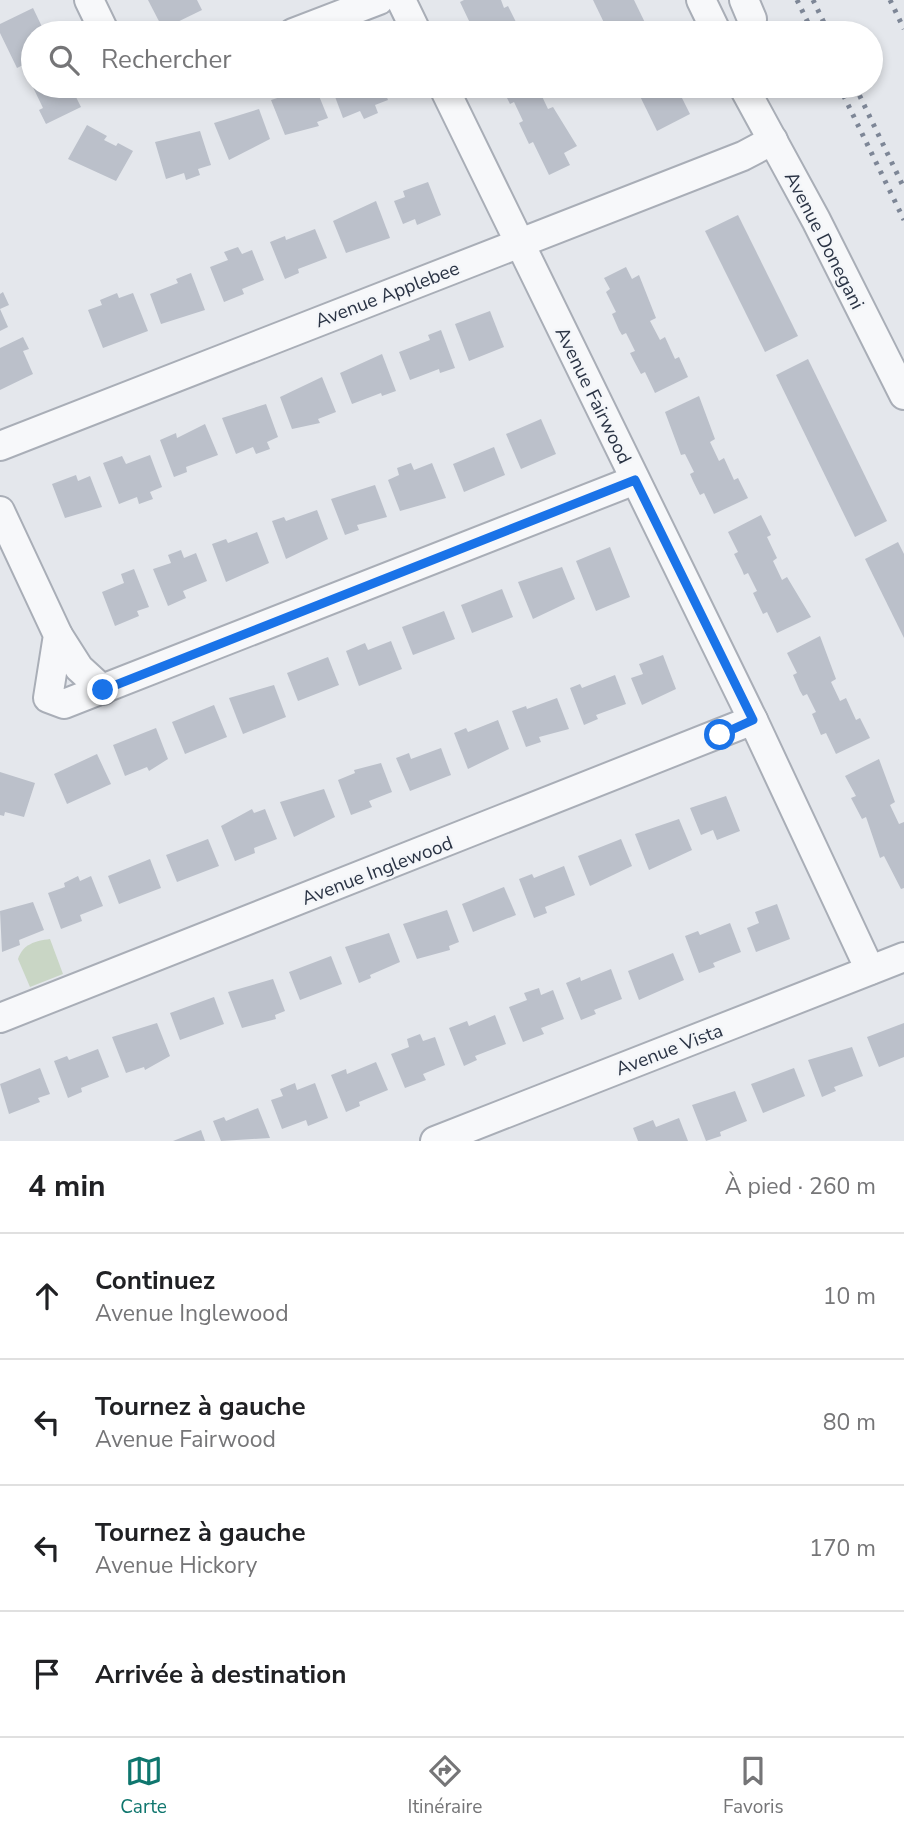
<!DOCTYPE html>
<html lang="fr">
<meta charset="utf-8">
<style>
:root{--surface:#fff;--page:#f6f6f6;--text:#202124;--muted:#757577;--line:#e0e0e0;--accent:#0f766e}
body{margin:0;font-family:"Nunito Sans",sans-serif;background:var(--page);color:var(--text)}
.stop{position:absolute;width:21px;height:21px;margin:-16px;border:5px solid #1a73e8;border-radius:50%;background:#fff}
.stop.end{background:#1a73e8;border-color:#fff;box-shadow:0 2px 7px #0008}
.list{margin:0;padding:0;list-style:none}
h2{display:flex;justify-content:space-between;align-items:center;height:91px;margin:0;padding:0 28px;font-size:30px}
h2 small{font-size:23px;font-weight:400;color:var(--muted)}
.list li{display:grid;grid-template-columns:46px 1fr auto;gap:21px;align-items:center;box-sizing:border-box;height:126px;padding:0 28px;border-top:2px solid var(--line)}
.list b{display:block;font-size:26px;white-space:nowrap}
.list p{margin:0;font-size:23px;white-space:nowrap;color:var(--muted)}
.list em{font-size:23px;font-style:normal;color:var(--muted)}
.icon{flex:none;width:38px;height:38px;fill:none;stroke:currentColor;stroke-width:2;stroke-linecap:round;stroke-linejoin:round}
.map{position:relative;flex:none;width:904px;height:1141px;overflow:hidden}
.search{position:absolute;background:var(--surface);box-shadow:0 4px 10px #0003;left:21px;right:21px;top:21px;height:77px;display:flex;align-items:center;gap:18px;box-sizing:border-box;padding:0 24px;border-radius:38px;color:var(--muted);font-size:26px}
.sheet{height:595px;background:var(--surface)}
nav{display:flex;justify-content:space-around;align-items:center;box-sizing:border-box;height:98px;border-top:2px solid var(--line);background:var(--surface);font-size:19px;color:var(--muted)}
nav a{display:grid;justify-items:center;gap:4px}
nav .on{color:var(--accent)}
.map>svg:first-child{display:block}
.green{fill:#c9d6c5}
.building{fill:#bbc0ca}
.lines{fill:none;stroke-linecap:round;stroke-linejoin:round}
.minor-casing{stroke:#a9aeb7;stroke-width:32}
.minor{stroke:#f7f8fa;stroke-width:28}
.rail{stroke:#7d8696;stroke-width:5;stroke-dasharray:3.5 7;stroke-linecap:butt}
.route{stroke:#1a73e8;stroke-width:9}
.labels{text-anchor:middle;stroke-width:5;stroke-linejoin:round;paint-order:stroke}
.street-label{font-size:19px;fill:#2b3445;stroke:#f4f6f9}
</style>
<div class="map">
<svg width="904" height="1141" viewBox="0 0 904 1141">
<rect width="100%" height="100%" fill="#e4e7ec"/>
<path class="green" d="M50,939L63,974L30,987L18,959C23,944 35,941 50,939Z"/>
<g class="building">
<polygon points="148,0 197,0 202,10 163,29"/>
<polygon points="464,0 501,0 504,8 508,6 518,26 502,33 480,33 474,21 470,23 460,2"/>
<polygon points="593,0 634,0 650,33 609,33"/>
<polygon points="33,8 45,33 33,33 33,60 17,68 0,33 0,24"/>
<polygon points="33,79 33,86 66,86 70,95 74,93 81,107 46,124 39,110 43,108 30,81"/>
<polygon points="315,86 328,118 317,122 319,126 285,135 271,100"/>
<polygon points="331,86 382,86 388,100 375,105 378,113 364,119 360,111 343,118"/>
<polygon points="501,86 543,86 539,90 548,109 553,107 577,146 564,153 570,165 549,175 533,142 529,144 519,123 523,121 514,102 510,104"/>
<polygon points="635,86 676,86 690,114 657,131"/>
<polygon points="259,109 270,139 229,160 214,123"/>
<polygon points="87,125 107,136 104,140 116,146 118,143 133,151 116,181 68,159"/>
<polygon points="200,131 211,165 198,169 200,175 186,180 184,173 166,179 155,142"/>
<polygon points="428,182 441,215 417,225 415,219 403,224 394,201 405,197 403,191"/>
<polygon points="376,201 390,238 346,253 333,221"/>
<polygon points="738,215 798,336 765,352 705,231"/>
<polygon points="315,229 327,258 298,269 299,273 285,279 270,242 285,236 286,240"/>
<polygon points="238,247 242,254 252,250 264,280 242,289 244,294 224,302 210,267 228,260 224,252"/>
<polygon points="626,267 632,279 639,275 656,318 650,321 660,340 665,337 675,359 679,357 688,377 655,393 645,372 641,374 634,361 630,353 635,351 626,333 622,335 619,330 612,314 616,312 606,292 610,289 604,278"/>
<polygon points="191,273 205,310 161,324 150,294 178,283 176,279"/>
<polygon points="3,292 9,305 0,309 8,327 0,331 0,294"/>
<polygon points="117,293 119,298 133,293 148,331 103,348 88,310 102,305 100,300"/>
<polygon points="490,311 504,347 469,361 455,324"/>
<polygon points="441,330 455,368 440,373 439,369 410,380 399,352 430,340 428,335"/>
<polygon points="23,337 29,349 23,351 33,374 0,390 0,348"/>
<polygon points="382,354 396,391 382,396 381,393 352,404 340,373"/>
<polygon points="808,359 887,521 855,537 776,375"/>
<polygon points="322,377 336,412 318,419 320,423 292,429 280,397"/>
<polygon points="699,396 715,439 710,442 719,461 724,458 734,480 738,478 748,498 714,514 704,493 700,495 693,481 690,474 694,472 685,454 681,455 665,412"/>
<polygon points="266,404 278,437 267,442 270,449 256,454 253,447 236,454 222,418"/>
<polygon points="541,419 556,454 521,469 506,434"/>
<polygon points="205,424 218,455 186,467 187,472 174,477 160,440 176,433 177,438"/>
<polygon points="494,447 505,475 464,492 453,464"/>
<polygon points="150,455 162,487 150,492 153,499 139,504 137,497 119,504 103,463 122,456 126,464"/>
<polygon points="411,463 414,470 432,463 446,498 400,511 388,480 399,475 397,468"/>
<polygon points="76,475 78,481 90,476 102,507 65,518 52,484"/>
<polygon points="375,485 387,517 357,525 359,530 345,535 331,499"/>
<polygon points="317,510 328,539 286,559 272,521 284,517 286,521"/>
<polygon points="761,515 771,535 767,537 777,558 773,561 782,580 787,577 811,617 777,633 767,612 763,614 753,593 757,591 748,573 744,575 742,570 734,554 738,552 728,532"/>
<polygon points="257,532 269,563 226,582 212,544 226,539 228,543"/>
<polygon points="898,542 904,554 904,638 865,559"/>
<polygon points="610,547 630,597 596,611 576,561"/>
<polygon points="181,550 184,558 196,553 207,581 183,591 186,598 168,606 153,569 171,563 168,555"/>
<polygon points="562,567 575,599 533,619 518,582"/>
<polygon points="134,569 149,607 137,611 139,616 115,626 102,592 124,583 121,574"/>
<polygon points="502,589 513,617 472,633 461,605"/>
<polygon points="444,611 455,639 413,655 402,627"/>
<polygon points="820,636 836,679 831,682 840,701 846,698 856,720 860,718 870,738 836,754 826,733 821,735 812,714 816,712 807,694 803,696 800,691 793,675 797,673 787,653"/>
<polygon points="391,641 402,669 359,686 346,651 365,643 368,650"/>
<polygon points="663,655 676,689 642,705 631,678 643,674 639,664"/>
<polygon points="328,657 339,685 298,701 287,673"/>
<polygon points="615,675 626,704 596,715 598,719 584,725 570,688 580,684 582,688"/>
<polygon points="274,685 286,717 243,734 229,698"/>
<polygon points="557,698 569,729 539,737 541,742 526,747 512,711 526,706 527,709"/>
<polygon points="214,705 227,737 185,754 172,722"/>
<polygon points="498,720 509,749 468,769 454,733 466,728 468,732"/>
<polygon points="156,728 168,759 149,771 147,767 125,776 113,745"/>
<polygon points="441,748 451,775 410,791 396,758 409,753 411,759"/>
<polygon points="97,754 111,784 67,804 54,774"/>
<polygon points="879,759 895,802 890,805 899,824 904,822 904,888 901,889 884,856 880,858 866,817 862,819 851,798 856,796 845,776"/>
<polygon points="381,763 392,792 369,801 372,807 351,815 338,780 355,773 354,770"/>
<polygon points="0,772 35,783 24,817 5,812 4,816 0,815"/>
<polygon points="324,789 335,817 294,837 280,802"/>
<polygon points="726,796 740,831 717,840 713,830 701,835 690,808"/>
<polygon points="252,809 254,813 265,809 277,839 254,848 255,853 235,861 221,826"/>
<polygon points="679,819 692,850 649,870 635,834"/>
<polygon points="208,839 219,866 177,882 166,855"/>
<polygon points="621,839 632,866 590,886 578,856"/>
<polygon points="150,859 161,888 119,904 108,876"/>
<polygon points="564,866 575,895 545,907 547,913 534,918 519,879 532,874 534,878"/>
<polygon points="78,876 80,881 91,876 103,906 80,915 82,921 61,929 48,893 65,887 64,883"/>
<polygon points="504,887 516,915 473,932 462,904"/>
<polygon points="33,902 44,930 19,940 20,945 2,952 0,911"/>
<polygon points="777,904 790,939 756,952 747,928 759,923 755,912"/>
<polygon points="447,910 459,942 449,946 450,950 417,959 403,924"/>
<polygon points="730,923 741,952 713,963 715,967 699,973 685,936 698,931 700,935"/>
<polygon points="389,933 400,962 370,975 371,978 359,983 345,947"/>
<polygon points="673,953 684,980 639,1000 628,971"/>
<polygon points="331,956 342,984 300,1000 289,972"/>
<polygon points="611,969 622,999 594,1010 596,1014 581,1020 566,983 580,977 581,981"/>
<polygon points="273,979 285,1011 275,1015 276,1019 242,1028 228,992"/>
<polygon points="539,988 541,995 553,990 564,1019 541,1028 544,1034 523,1042 509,1007 527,1000 524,993"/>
<polygon points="214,997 224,1024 180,1040 170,1013"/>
<polygon points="495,1015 506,1044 475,1056 477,1060 464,1066 449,1028 467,1021 469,1026"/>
<polygon points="157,1023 170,1056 145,1070 144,1067 126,1073 112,1037"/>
<polygon points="904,1023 904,1057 879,1067 867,1037"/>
<polygon points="420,1034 423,1041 435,1037 445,1065 423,1074 426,1080 405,1088 391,1054 409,1047 407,1039"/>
<polygon points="852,1047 863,1076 834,1087 836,1091 822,1097 808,1060"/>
<polygon points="98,1049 109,1077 81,1088 82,1092 68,1098 54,1061 67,1056 69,1060"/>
<polygon points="376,1062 388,1090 359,1102 360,1106 346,1112 331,1075 346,1069 347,1074"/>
<polygon points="40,1068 50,1094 38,1098 40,1102 9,1114 0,1084"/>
<polygon points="794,1068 805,1096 763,1113 751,1084"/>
<polygon points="295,1083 297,1090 315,1083 328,1118 308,1126 306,1120 282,1129 271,1100 283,1096 280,1089"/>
<polygon points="735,1091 747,1121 720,1132 721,1136 706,1141 692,1105"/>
<polygon points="258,1108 270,1138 221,1141 213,1121 224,1117 226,1121"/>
<polygon points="679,1118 688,1141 638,1141 633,1128 653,1120 656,1127"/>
<polygon points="201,1130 205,1141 173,1141"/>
</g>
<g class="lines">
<defs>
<g id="minor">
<polyline points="89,0 105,33"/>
<polyline points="401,0 417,33"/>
<polyline points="701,0 717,33"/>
<polyline points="744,0 752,19 750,33"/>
<polyline points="293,33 379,0"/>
<polyline points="443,86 753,720 870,970"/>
<polyline points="743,86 816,220 904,395"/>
<polyline points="0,446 743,156 773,140"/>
<polyline points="0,511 58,635 48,698 64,704 635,480"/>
<polyline points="58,635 79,668 103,690"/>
<polyline points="0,1018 753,720"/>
<polyline points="435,1141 904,957"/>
</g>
</defs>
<use href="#minor" class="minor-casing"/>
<use href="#minor" class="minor"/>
<g class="rail">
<polyline points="797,0 813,33"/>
<polyline points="813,0 829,33"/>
<polyline points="890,0 904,29"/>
<polyline points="839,86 904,220"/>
<polyline points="855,86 904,188"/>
</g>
</g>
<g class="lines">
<polyline class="route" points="103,690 635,480 753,720 720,735"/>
</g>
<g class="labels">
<g class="street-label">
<text transform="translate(825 240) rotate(63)" y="7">Avenue Donegani</text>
<text transform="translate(387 294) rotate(-21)" y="7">Avenue Applebee</text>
<text transform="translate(594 395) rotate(64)" y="7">Avenue Fairwood</text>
<text transform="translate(377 870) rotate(-21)" y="7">Avenue Inglewood</text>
<text transform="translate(669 1049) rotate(-21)" y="7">Avenue Vista</text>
</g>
</g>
</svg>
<div class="stop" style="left:720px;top:735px"></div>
<div class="stop end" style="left:103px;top:690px"></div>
<div class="search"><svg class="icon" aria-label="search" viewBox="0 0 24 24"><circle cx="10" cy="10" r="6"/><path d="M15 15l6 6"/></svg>Rechercher</div>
</div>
<section class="sheet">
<h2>4 min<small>À pied · 260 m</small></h2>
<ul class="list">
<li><svg class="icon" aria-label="ahead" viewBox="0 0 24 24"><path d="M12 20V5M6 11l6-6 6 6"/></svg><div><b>Continuez</b><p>Avenue Inglewood</p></div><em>10 m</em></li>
<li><svg class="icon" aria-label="left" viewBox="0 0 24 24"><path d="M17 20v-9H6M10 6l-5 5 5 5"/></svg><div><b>Tournez à gauche</b><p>Avenue Fairwood</p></div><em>80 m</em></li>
<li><svg class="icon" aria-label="left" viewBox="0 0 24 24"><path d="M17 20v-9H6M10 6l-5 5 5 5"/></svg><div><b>Tournez à gauche</b><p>Avenue Hickory</p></div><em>170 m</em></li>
<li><svg class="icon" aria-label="arrive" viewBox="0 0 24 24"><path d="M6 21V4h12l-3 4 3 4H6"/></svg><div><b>Arrivée à destination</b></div></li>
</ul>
</section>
<nav>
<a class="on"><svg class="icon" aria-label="map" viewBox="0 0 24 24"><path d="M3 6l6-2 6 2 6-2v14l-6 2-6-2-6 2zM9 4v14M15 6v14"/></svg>Carte</a>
<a><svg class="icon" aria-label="directions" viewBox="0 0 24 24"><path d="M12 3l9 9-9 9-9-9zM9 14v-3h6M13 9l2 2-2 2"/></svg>Itinéraire</a>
<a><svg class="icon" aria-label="saved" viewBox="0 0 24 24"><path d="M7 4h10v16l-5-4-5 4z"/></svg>Favoris</a>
</nav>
